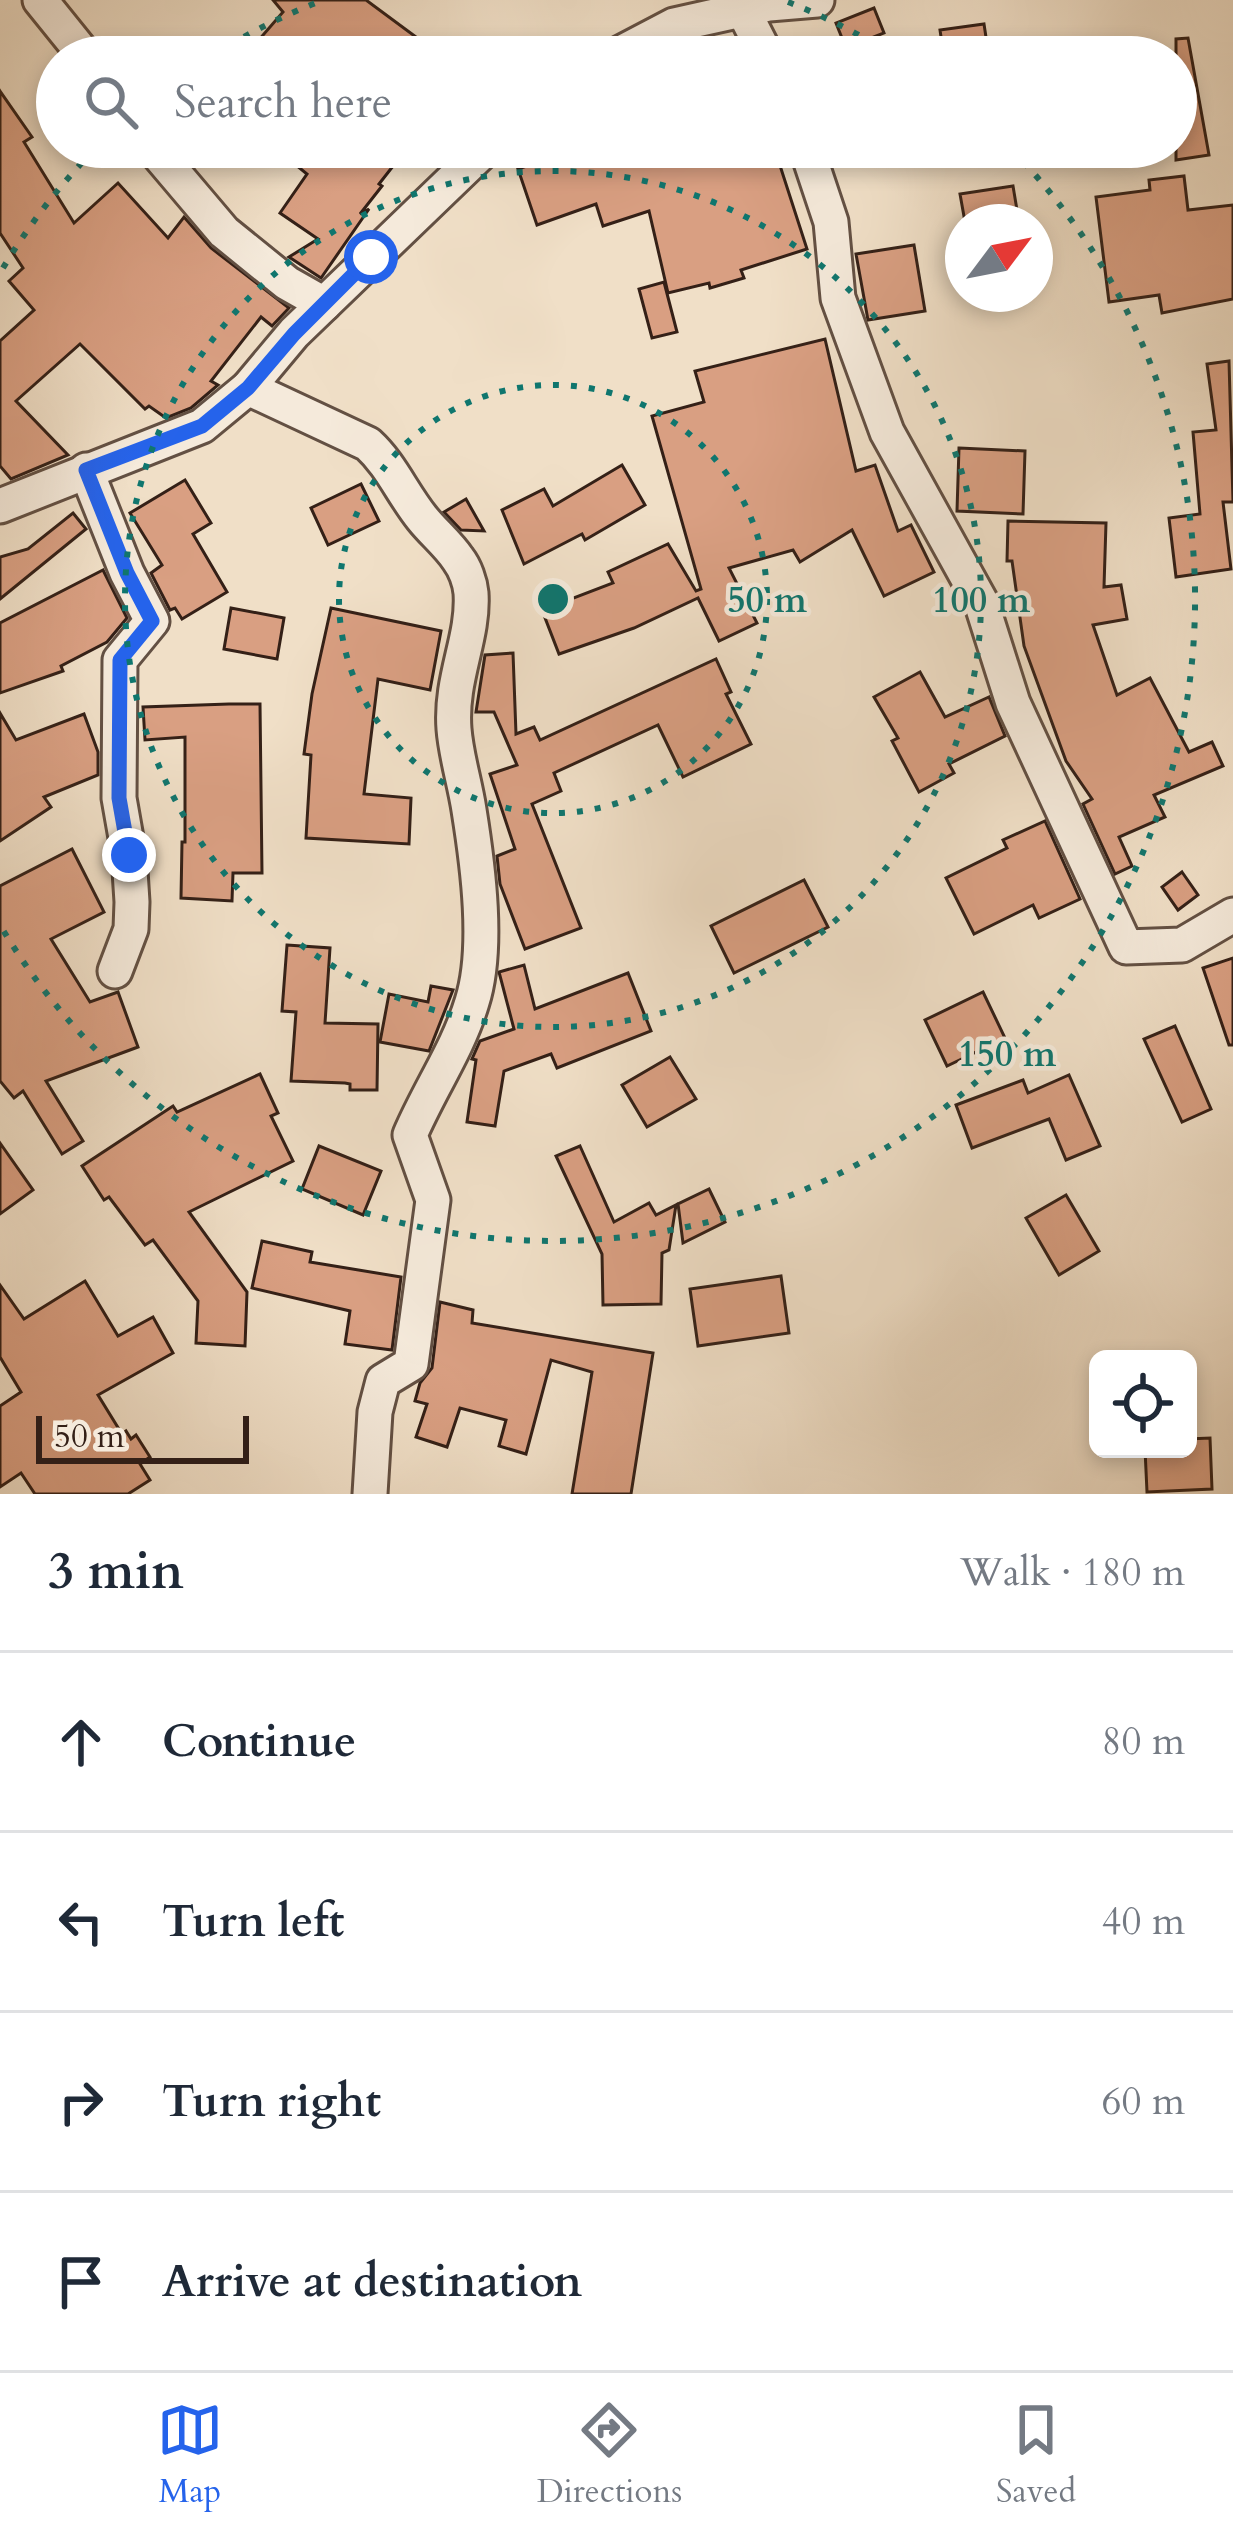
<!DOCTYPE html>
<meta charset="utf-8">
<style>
:root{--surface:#fff;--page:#f2f2f3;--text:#1f2937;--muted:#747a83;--line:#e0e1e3;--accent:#2563eb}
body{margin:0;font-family:Cardo,serif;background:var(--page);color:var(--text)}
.controls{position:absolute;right:36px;bottom:36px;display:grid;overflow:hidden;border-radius:18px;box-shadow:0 6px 18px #0003}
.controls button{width:108px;height:108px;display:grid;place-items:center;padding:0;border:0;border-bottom:3px solid var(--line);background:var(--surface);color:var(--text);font:60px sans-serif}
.compass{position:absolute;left:945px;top:204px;width:108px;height:108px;border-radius:50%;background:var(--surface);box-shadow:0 6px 18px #0003;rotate:58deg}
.scale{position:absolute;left:36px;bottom:30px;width:213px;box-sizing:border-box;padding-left:12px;border:6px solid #342017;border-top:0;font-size:33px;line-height:42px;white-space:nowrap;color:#342017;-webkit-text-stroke:9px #f5eadb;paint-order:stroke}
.stop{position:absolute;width:36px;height:36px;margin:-27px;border:9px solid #2563eb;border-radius:50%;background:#fff}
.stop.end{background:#2563eb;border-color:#fff;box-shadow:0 3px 12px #0008}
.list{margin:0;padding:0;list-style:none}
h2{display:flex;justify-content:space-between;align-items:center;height:156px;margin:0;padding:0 48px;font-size:51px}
h2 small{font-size:39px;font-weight:400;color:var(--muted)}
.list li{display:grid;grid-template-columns:78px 1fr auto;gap:36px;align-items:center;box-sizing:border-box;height:180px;padding:0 48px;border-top:3px solid var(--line)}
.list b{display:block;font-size:45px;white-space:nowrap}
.list em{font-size:39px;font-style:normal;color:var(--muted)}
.icon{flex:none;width:66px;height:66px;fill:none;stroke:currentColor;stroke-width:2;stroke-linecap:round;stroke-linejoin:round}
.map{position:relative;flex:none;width:1233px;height:1494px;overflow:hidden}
.search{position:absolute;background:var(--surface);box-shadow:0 6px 18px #0003;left:36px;right:36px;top:36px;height:132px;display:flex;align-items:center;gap:30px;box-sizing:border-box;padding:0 42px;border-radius:66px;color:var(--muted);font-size:45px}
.sheet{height:876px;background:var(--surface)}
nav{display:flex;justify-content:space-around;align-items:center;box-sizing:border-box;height:168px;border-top:3px solid var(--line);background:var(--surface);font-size:33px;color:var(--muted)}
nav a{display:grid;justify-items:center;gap:6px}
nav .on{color:var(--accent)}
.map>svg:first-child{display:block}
.building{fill:#d99f82;stroke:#342017;stroke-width:3}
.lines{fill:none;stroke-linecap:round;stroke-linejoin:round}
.minor-casing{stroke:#635043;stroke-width:39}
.minor{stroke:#f5eadb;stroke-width:33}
.route{stroke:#2563eb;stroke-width:15}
.ring{fill:none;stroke:#0f766e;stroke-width:6;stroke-dasharray:6 12}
.centre{fill:#0f766e;stroke:#f5eadb;stroke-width:6}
.ring-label{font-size:36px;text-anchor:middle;font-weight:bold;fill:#0f766e;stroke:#f5eadb;stroke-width:9;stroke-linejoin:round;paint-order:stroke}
</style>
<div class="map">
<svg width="1233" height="1494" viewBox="0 0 1233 1494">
<rect width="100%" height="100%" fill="#f0dfc7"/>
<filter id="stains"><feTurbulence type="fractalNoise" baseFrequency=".00167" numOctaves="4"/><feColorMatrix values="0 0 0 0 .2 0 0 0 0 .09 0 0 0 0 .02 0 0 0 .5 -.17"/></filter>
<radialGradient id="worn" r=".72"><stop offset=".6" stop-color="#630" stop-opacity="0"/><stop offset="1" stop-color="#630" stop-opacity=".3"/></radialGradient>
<g class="building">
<polygon points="273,0 366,0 443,57 244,57 283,12"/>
<polygon points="874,8 884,33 846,48 836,23"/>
<polygon points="984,24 989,57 944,57 940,30"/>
<polygon points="1188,38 1209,155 1176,160 1176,39"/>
<polygon points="0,91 32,137 24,142 74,223 118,183 168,238 184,217 211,248 289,308 272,326 261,317 211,381 218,385 191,408 166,418 149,406 145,409 80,344 16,401 68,455 11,479 0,466 0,341 34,310 9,281 23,268 0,233"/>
<polygon points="274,147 408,147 379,184 382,186 360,214 369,209 321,278 289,257 318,239 280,213 307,174"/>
<polygon points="581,147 626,147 631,163 670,147 774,147 807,249 741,270 744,278 710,288 709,283 668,293 649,211 603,226 596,204 537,225 518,169"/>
<polygon points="1184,176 1188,210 1233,205 1233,299 1162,313 1159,295 1109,302 1096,197 1150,190 1149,180"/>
<polygon points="1013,186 1019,222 965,222 960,194"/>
<polygon points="914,245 925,311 868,320 856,254"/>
<polygon points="664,282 677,332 652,338 639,289"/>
<polygon points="825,339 856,471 875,465 898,531 911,525 934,572 884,596 852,530 800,562 793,550 729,568 757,623 719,641 698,598 634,628 559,654 542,610 613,583 608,572 668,544 696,591 701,589 652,416 704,402 695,371"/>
<polygon points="1229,361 1233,502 1223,502 1231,569 1176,577 1169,518 1200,514 1193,432 1216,430 1207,364"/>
<polygon points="959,448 1025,451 1023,514 957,511"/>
<polygon points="622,465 645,505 585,540 582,534 524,564 502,510 544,489 553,506"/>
<polygon points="185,480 211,523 193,534 227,592 182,619 175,608 170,610 151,573 162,565 130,513"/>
<polygon points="361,484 379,521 328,545 311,508"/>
<polygon points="466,499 484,531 461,530 444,512"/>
<polygon points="73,513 86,529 0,599 0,557 28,549"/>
<polygon points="1008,521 1106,523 1104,587 1121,585 1127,619 1093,625 1117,695 1150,678 1189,752 1212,742 1223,766 1154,795 1165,817 1119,837 1132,866 1115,874 1083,804 1092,799 1066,761 1024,646 1012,561 1007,561"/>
<polygon points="103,570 127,618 107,642 61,666 63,671 0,693 0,623"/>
<polygon points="231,608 284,618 277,659 224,649"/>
<polygon points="331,608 441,631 430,690 378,679 364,794 411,798 409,844 306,838 311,755 304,754 312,694"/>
<polygon points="513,653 516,734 534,727 540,740 716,659 731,692 726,694 751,744 683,777 658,725 554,773 561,791 532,804 581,928 525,949 500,884 497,856 515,849 490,774 517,765 494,712 476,712 485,655"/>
<polygon points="920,672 945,717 989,697 1005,736 949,764 954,773 919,792 892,741 898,738 874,697"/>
<polygon points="229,704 260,704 262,873 233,873 232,901 181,898 182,842 185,842 185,737 145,740 143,707"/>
<polygon points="0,713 16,740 84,714 98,752 98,775 44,797 51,807 0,841"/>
<polygon points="1045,821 1080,899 1039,918 1033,905 974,934 946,878 1007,848 1003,840"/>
<polygon points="72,849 104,912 51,939 90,1002 118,992 138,1047 46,1081 83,1141 62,1154 23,1091 14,1098 0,1081 0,886"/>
<polygon points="1182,872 1198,895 1178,910 1162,887"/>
<polygon points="804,880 828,927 734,973 711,926"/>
<polygon points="287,945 330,948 325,1023 378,1024 377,1090 350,1090 350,1084 345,1083 291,1081 296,1012 282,1011"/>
<polygon points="1233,958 1233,1045 1229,1045 1203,968"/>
<polygon points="524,965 535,1009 628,973 651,1031 557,1068 551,1054 504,1071 495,1126 467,1122 476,1060 472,1059 480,1041 514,1029 499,972"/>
<polygon points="431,986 453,990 429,1051 380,1042 389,994 428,1002"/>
<polygon points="983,992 1005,1038 947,1066 925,1020"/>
<polygon points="1175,1026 1211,1109 1182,1122 1144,1039"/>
<polygon points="670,1057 696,1099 647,1127 622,1085"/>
<polygon points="260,1074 278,1113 271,1116 293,1161 189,1212 247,1292 245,1346 196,1343 198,1301 153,1240 145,1245 109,1197 104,1200 82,1166 173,1106 177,1112"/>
<polygon points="1069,1075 1100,1146 1066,1160 1049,1119 972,1148 956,1105 1023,1080 1028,1093"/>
<polygon points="0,1143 33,1190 0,1214"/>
<polygon points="319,1146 381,1171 363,1215 302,1189"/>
<polygon points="580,1146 614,1222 649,1203 656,1215 676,1205 669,1250 662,1253 661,1304 603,1305 602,1254 556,1156"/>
<polygon points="709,1189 725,1222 683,1243 678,1204"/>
<polygon points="1066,1195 1099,1251 1059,1275 1026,1218"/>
<polygon points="262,1241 312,1252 310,1262 401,1277 392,1350 345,1344 350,1311 252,1288"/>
<polygon points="781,1276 789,1333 698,1346 690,1289"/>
<polygon points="85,1281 118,1336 153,1317 173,1353 98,1395 122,1434 126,1431 131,1439 136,1435 150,1457 140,1464 150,1480 128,1494 35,1494 21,1473 0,1487 0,1406 21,1392 0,1357 0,1285 24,1319"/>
<polygon points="440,1302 473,1310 472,1323 653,1353 631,1494 572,1494 592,1372 551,1360 526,1454 499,1446 506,1420 460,1408 447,1447 416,1437 427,1404 415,1401 420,1383 432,1368"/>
<polygon points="1210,1438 1212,1489 1147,1492 1145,1449 1188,1449 1188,1439"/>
</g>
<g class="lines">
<defs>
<g id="minor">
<polyline points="40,0 86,57"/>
<polyline points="743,10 767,57"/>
<polyline points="613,57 674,25 769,4 817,0"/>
<polyline points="152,147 224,232 287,283 324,304"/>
<polyline points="806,147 831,222 838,298 887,432 981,602 1013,703 1126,947 1182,945 1233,915"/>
<path d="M248,388L368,444C391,465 402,493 422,518C433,532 448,544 458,559C465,568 470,582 471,593C474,638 450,678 454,729C456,756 465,783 469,810C478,866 489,949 472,1002C458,1049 429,1090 410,1135L433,1200L411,1364L383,1381L375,1412L370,1494"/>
<polyline points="86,470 127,573 152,621 120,660 119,798 129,855 132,902 131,929 115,971"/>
<polyline points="0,506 202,426 248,388 294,333 487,147"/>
</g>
</defs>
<use href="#minor" class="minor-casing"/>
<use href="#minor" class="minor"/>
</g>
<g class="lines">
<polyline class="route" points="129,855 119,798 120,660 152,621 127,573 86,470 202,426 248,388 294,334 371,257"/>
</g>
<g class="ring">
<circle cx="553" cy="599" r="214"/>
<circle cx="553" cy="599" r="428"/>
<path d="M3 268A642 642 0 0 1 95 149M213 55A642 642 0 0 1 318 2M788 2A642 642 0 0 1 893 55M1011 149A642 642 0 1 1 3 930"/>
</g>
<circle cx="553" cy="599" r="18" class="centre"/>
<g class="ring-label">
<text x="767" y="612">50 m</text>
<text x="981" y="612">100 m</text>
<text x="1007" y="1066">150 m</text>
</g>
<rect width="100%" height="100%" filter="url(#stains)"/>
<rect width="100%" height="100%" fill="url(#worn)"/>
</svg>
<div class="controls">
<button><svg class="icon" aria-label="locate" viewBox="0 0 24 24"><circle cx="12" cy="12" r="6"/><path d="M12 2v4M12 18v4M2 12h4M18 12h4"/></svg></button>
</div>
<svg class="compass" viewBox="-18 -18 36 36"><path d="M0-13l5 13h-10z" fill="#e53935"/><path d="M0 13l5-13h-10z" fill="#747a83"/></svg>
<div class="scale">50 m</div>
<div class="stop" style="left:371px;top:257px"></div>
<div class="stop end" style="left:129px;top:855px"></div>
<div class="search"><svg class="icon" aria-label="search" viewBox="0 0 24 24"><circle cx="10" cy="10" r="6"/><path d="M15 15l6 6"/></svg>Search here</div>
</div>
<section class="sheet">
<h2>3 min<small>Walk · 180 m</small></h2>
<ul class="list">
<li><svg class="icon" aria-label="ahead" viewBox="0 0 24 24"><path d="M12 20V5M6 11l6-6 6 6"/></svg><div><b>Continue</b></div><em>80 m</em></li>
<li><svg class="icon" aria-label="left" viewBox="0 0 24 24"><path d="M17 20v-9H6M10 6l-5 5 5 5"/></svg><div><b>Turn left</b></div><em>40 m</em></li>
<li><svg class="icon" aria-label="right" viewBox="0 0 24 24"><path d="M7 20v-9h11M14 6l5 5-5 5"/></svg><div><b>Turn right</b></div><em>60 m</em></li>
<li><svg class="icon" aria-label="arrive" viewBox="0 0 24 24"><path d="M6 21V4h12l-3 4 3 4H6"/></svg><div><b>Arrive at destination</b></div></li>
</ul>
</section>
<nav>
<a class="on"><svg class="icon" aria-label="map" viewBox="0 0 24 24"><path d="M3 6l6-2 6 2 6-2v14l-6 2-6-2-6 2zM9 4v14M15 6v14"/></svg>Map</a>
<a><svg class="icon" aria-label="directions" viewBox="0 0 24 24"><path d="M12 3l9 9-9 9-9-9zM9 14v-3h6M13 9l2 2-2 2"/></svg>Directions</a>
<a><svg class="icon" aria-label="saved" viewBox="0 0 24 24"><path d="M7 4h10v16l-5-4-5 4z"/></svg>Saved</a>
</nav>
